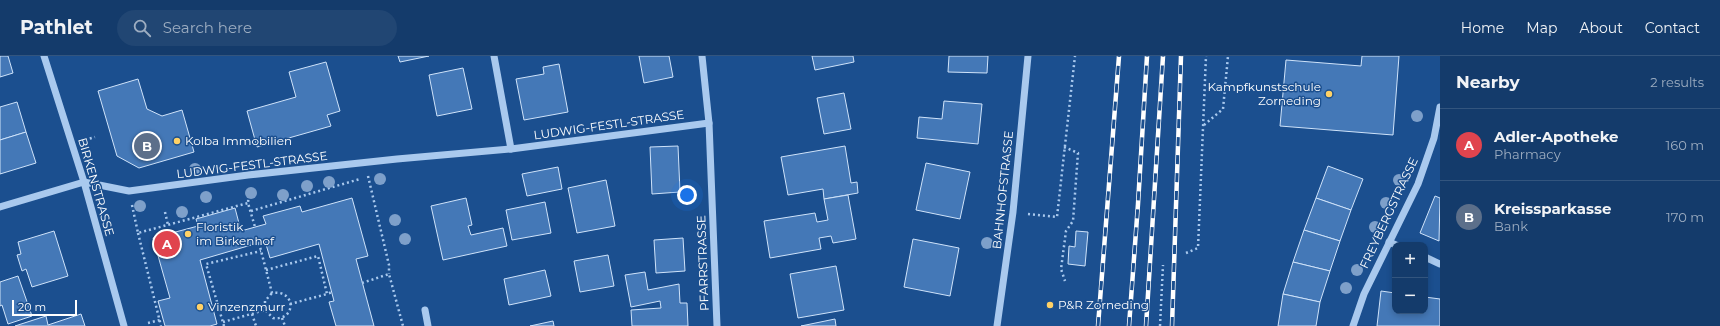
<!DOCTYPE html>
<meta charset="utf-8">
<style>
:root{--surface:#143b6b;--page:#214673;--text:#f1f3f6;--muted:#9dadc1;--line:#33557e;--accent:#90b9f0}
body{margin:0;font-family:Montserrat,sans-serif;background:var(--page);color:var(--text)}
.controls{position:absolute;right:12px;bottom:12px;display:grid;overflow:hidden;border-radius:8px;box-shadow:0 2px 6px #0003}
.controls button{width:36px;height:36px;display:grid;place-items:center;padding:0;border:0;border-bottom:1px solid var(--line);background:var(--surface);color:var(--text);font:20px sans-serif}
.scale{position:absolute;left:12px;bottom:10px;width:65px;box-sizing:border-box;padding-left:4px;border:2px solid #fff;border-top:0;font-size:11px;line-height:14px;white-space:nowrap;color:#fff;-webkit-text-stroke:3px #1b4f8f;paint-order:stroke}
.you{position:absolute;left:687px;top:139px;width:14px;height:14px;margin:-10px;border:3px solid #fff;border-radius:50%;background:#1a73e8;box-shadow:0 0 0 6px #1a73e833}
.badge{display:grid;place-items:center;width:26px;height:26px;border-radius:50%;background:var(--accent);color:#fff;font-size:13px;font-weight:700}
.pin{position:absolute;translate:-50% -50%;border:2px solid #fff;box-shadow:0 1px 4px #0006}
.list{margin:0;padding:0;list-style:none}
h2{display:flex;justify-content:space-between;align-items:center;height:52px;margin:0;padding:0 16px;font-size:17px}
h2 small{font-size:13px;font-weight:400;color:var(--muted)}
.list li{display:grid;grid-template-columns:26px 1fr auto;gap:12px;align-items:center;box-sizing:border-box;height:72px;padding:0 16px;border-top:1px solid var(--line)}
.list b{display:block;font-size:15px;white-space:nowrap}
.list p{margin:0;font-size:13px;white-space:nowrap;color:var(--muted)}
.list em{font-size:13px;font-style:normal;color:var(--muted)}
.icon{flex:none;width:22px;height:22px;fill:none;stroke:currentColor;stroke-width:2;stroke-linecap:round;stroke-linejoin:round}
.map{position:relative;flex:none;width:1440px;height:270px;overflow:hidden}
header{display:flex;align-items:center;gap:24px;box-sizing:border-box;height:56px;padding:0 20px;background:var(--surface);border-bottom:1px solid var(--line)}
header strong{font-size:19px}
nav{display:flex;gap:22px;margin-inline-start:auto;font-size:14px}
.search{width:280px;height:36px;background:var(--page);display:flex;align-items:center;gap:10px;box-sizing:border-box;padding:0 14px;border-radius:22px;color:var(--muted);font-size:15px}
main{display:flex}
aside{flex:1;background:var(--surface)}
.map>svg:first-child{display:block}
.building{fill:#4478b7;stroke:#cfe3fa}
.lines{fill:none;stroke-linecap:round;stroke-linejoin:round}
.path{stroke:#a9c9ee;stroke-width:2.5;stroke-dasharray:2 3;stroke-linecap:butt}
.minor{stroke:#a9c9ee;stroke-width:7}
.rail-casing{stroke:#fff;stroke-width:4.5}
.rail{stroke:#1b4f8f;stroke-width:3;stroke-dasharray:9;stroke-linecap:butt}
.tree{fill:#7ea0ca}
.poi-dot{fill:#ffd166;stroke:#1b4f8f;stroke-width:1.5}
.labels{text-anchor:middle;stroke-width:3;stroke-linejoin:round;paint-order:stroke}
.poi-label{font-size:12px;fill:#fff;stroke:#1b4f8f;text-anchor:start}
.street-label{font-size:12px;fill:#fff;stroke:#1b4f8f}
</style>
<header>
<strong>Pathlet</strong>
<div class="search"><svg class="icon" aria-label="search" viewBox="0 0 24 24"><circle cx="10" cy="10" r="6"/><path d="M15 15l6 6"/></svg>Search here</div>
<nav><a>Home</a><a>Map</a><a>About</a><a>Contact</a></nav>
</header>
<main>
<div class="map">
<svg width="1440" height="270" viewBox="0 0 1440 270">
<rect width="100%" height="100%" fill="#1b4f8f"/>
<g class="building">
<polygon points="0,0 8,0 13,17 0,21"/>
<polygon points="398,0 429,0 400,6"/>
<polygon points="639,0 669,0 673,21 644,27"/>
<polygon points="812,0 853,0 854,6 815,14"/>
<polygon points="949,0 988,0 987,17 948,16"/>
<polygon points="1362,0 1399,0 1393,79 1280,70 1286,4 1361,10"/>
<polygon points="326,6 340,55 327,59 331,70 257,91 247,55 296,41 289,16"/>
<polygon points="559,8 568,56 524,64 516,23 544,18 543,11"/>
<polygon points="463,12 472,53 437,60 429,19"/>
<polygon points="138,23 147,53 162,60 182,54 194,96 139,112 117,100 98,35"/>
<polygon points="844,37 851,73 824,78 817,42"/>
<polygon points="944,45 982,48 978,88 917,82 919,61 942,63"/>
<polygon points="17,46 26,76 0,84 0,51"/>
<polygon points="26,76 36,107 0,118 0,84"/>
<polygon points="678,90 680,136 652,138 650,91"/>
<polygon points="845,90 851,127 857,126 858,137 824,143 823,133 788,139 781,101"/>
<polygon points="926,107 970,116 960,163 916,154"/>
<polygon points="1328,110 1363,123 1351,154 1316,142"/>
<polygon points="558,111 562,133 527,140 522,118"/>
<polygon points="606,124 615,170 577,177 568,132"/>
<polygon points="848,139 856,183 833,187 831,180 819,182 821,193 770,202 764,165 815,157 817,166 828,164 824,143"/>
<polygon points="1435,140 1440,142 1439,185 1420,177"/>
<polygon points="352,142 368,200 356,203 374,270 336,270 329,246 334,245 319,188 270,202 265,185 200,204 217,268 210,270 165,270 158,245 170,242 153,182 198,170 196,163 235,152 241,175 266,168 263,160 300,150 302,156"/>
<polygon points="466,142 472,169 468,170 471,179 503,172 507,190 443,204 431,150"/>
<polygon points="1316,142 1351,154 1340,185 1304,174"/>
<polygon points="545,146 551,177 512,184 506,154"/>
<polygon points="1304,174 1340,185 1330,215 1293,206"/>
<polygon points="54,175 68,220 32,231 26,213 22,215 17,199 21,198 18,186"/>
<polygon points="1076,175 1088,176 1085,210 1068,208 1069,190 1075,191"/>
<polygon points="683,182 685,215 656,217 654,184"/>
<polygon points="913,183 959,192 950,240 904,231"/>
<polygon points="608,199 614,230 580,236 574,205"/>
<polygon points="1293,206 1330,215 1320,246 1283,238"/>
<polygon points="836,210 844,254 798,262 790,218"/>
<polygon points="545,214 551,240 509,249 504,223"/>
<polygon points="645,216 648,234 679,228 680,247 687,247 688,270 632,270 631,254 661,252 660,245 631,251 625,219"/>
<polygon points="18,220 32,260 8,268 2,249 0,250 0,226"/>
<polygon points="1381,235 1395,237 1395,255 1425,255 1425,241 1440,243 1440,270 1377,270"/>
<polygon points="1283,238 1320,246 1316,270 1278,270"/>
<polygon points="81,258 85,270 15,270 46,260 48,269"/>
<polygon points="835,263 836,270 801,270"/>
<polygon points="553,265 554,270 530,270"/>
</g>
<g class="lines">
<g class="path">
<polyline points="1204,69 1223,53 1228,0"/>
<polyline points="85,84 95,81"/>
<polyline points="1064,91 1078,97 1073,165 1066,175 1061,213 1065,225"/>
<polyline points="368,120 389,209 389,218"/>
<polyline points="249,134 248,147 255,171"/>
<polyline points="132,149 138,177 248,147"/>
<polyline points="251,155 360,123"/>
<polyline points="165,156 168,169"/>
<polyline points="1028,158 1057,161 1075,0"/>
<polyline points="138,177 161,270"/>
<path d="M259,187L272,237C296,233 297,265 273,262L265,254V245L272,237"/>
<polyline points="1186,197 1198,192 1206,0"/>
<polyline points="266,214 318,200 327,238 332,236"/>
<polyline points="362,227 389,218 403,270"/>
<polyline points="290,248 327,238"/>
<polyline points="252,258 256,270"/>
<polyline points="282,262 285,270"/>
<polyline points="223,266 265,254"/>
<polyline points="148,267 160,264"/>
<polyline points="224,270 206,208 261,195"/>
<polyline points="1160,270 1163,209"/>
</g>
<g class="minor">
<polyline points="44,0 84,126 124,270"/>
<polyline points="494,0 511,93"/>
<polyline points="702,0 709,67 717,270"/>
<polyline points="0,151 84,126 129,135 248,119 397,103 511,93 709,67"/>
<polyline points="1389,186 1396,189"/>
<polyline points="1425,201 1440,208"/>
<polyline points="425,254 428,270"/>
<polyline points="997,270 1013,156 1028,0"/>
<polyline points="1353,270 1364,238 1418,128 1434,82 1440,51"/>
</g>
<defs>
<g id="rail">
<polyline points="1098,270 1119,0"/>
<polyline points="1129,270 1138,148 1147,0"/>
<polyline points="1146,270 1163,0"/>
<polyline points="1172,270 1181,0"/>
</g>
</defs>
<use href="#rail" class="rail-casing"/>
<use href="#rail" class="rail"/>
</g>
<g class="tree">
<circle cx="1417" cy="60" r="6"/>
<circle cx="195" cy="113" r="6"/>
<circle cx="380" cy="123" r="6"/>
<circle cx="1399" cy="124" r="6"/>
<circle cx="329" cy="126" r="6"/>
<circle cx="307" cy="130" r="6"/>
<circle cx="251" cy="137" r="6"/>
<circle cx="283" cy="139" r="6"/>
<circle cx="206" cy="141" r="6"/>
<circle cx="1386" cy="147" r="6"/>
<circle cx="140" cy="150" r="6"/>
<circle cx="182" cy="156" r="6"/>
<circle cx="395" cy="164" r="6"/>
<circle cx="1375" cy="171" r="6"/>
<circle cx="405" cy="183" r="6"/>
<circle cx="987" cy="187" r="6"/>
<circle cx="1357" cy="214" r="6"/>
<circle cx="1346" cy="232" r="6"/>
</g>
<g class="poi-dot">
<circle cx="1329" cy="38" r="4"/>
<circle cx="177" cy="85" r="4"/>
<circle cx="188" cy="178" r="4"/>
<circle cx="1050" cy="249" r="4"/>
<circle cx="200" cy="251" r="4"/>
</g>
<g class="labels">
<g class="poi-label">
<text x="1321" y="35" text-anchor="end">Kampfkunstschule<tspan x="1321" dy="14">Zorneding</tspan></text>
<text x="185" y="89">Kolba Immobilien</text>
<text x="196" y="175">Floristik<tspan x="196" dy="14">im Birkenhof</tspan></text>
<text x="1058" y="253">P&amp;R Zorneding</text>
<text x="208" y="255">Vinzenzmurr</text>
</g>
<g class="street-label">
<text transform="translate(609 69) rotate(-8)" y="4">LUDWIG-FESTL-STRASSE</text>
<text transform="translate(252 109) rotate(-7)" y="4">LUDWIG-FESTL-STRASSE</text>
<text transform="translate(96 131) rotate(74)" y="4">BIRKENSTRASSE</text>
<text transform="translate(1003 134) rotate(-84)" y="4">BAHNHOFSTRASSE</text>
<text transform="translate(1389 157) rotate(-65)" y="4">FREYBERGSTRASSE</text>
<text transform="translate(703 207) rotate(-92)" y="4">PFARRSTRASSE</text>
</g>
</g>
</svg>
<div class="controls">
<button>+</button>
<button>−</button>
</div>
<div class="scale">20 m</div>
<div class="you"></div>
<div class="pin badge" style="left:167px;top:188px;background:#e0444e">A</div>
<div class="pin badge" style="left:147px;top:90px;background:#5c6f8a">B</div>
</div>
<aside>
<h2>Nearby<small>2 results</small></h2>
<ul class="list">
<li><span class="badge" style="background:#e0444e">A</span><div><b>Adler-Apotheke</b><p>Pharmacy</p></div><em>160 m</em></li>
<li><span class="badge" style="background:#5c6f8a">B</span><div><b>Kreissparkasse</b><p>Bank</p></div><em>170 m</em></li>
</ul>
</aside>
</main>
